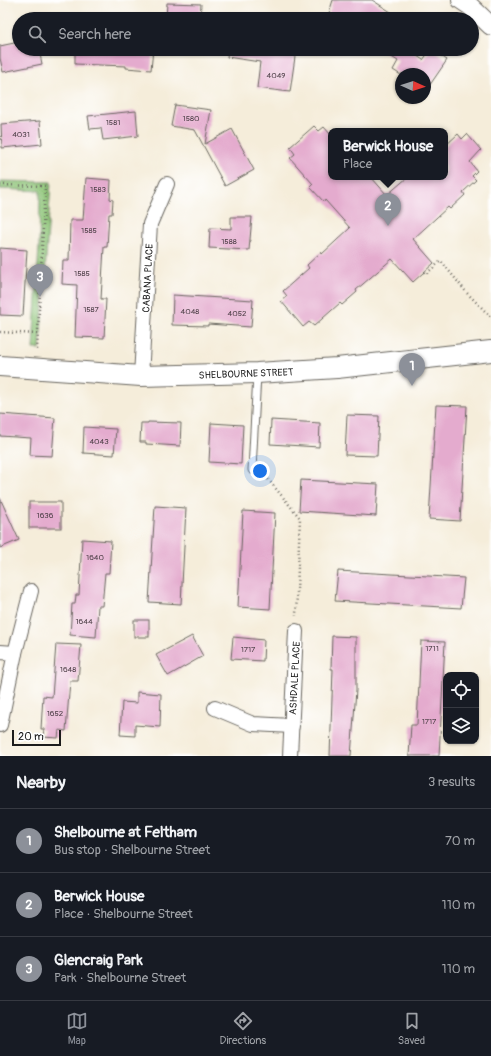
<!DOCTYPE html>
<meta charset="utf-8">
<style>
:root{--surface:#171b24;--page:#242831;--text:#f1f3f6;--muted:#9ea1a6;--line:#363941;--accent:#8c9099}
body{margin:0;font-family:Pangolin,sans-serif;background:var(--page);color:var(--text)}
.controls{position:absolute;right:12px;bottom:12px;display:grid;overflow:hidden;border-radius:8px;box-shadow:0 1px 3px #0004}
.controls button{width:36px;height:36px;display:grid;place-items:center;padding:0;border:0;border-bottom:1px solid var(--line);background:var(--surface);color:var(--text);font:20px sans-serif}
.compass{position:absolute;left:395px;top:68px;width:36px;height:36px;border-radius:50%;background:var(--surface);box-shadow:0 1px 3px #0004;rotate:93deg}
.scale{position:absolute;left:12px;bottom:10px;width:49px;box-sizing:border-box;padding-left:4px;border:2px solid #1c1c1c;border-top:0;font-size:11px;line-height:14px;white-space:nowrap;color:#1c1c1c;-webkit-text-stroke:3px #fff;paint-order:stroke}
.you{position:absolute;left:260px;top:471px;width:14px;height:14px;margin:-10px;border:3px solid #fff;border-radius:50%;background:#1a73e8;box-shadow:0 0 0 6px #1a73e833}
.badge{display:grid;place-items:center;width:26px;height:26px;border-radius:50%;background:var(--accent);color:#fff;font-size:13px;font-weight:700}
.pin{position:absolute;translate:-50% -33px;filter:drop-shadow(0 1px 2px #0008)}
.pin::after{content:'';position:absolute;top:21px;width:14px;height:12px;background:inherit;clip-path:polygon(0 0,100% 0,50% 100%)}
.popup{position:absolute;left:328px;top:128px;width:120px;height:52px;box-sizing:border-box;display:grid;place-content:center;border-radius:8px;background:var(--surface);filter:drop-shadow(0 1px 3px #0005);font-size:13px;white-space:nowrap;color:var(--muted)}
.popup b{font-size:15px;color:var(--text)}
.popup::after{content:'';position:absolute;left:50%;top:100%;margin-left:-8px;border:8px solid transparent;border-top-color:var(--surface)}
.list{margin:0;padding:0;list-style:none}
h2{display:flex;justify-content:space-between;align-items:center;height:52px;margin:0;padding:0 16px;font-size:17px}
h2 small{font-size:13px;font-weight:400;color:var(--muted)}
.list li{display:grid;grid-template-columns:26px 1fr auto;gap:12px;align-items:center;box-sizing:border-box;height:64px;padding:0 16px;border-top:1px solid var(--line)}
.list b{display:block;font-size:15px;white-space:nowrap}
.list p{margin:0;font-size:13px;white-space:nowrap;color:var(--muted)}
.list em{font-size:13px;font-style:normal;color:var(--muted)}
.icon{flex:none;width:22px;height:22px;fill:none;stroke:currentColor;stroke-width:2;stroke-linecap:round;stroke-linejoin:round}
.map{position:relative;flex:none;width:491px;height:756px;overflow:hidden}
.search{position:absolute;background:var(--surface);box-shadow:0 1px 3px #0004;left:12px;right:12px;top:12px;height:44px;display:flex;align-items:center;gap:10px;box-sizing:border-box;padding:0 14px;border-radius:22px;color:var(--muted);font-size:15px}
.sheet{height:244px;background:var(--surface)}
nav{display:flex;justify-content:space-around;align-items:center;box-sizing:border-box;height:56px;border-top:1px solid var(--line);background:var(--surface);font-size:11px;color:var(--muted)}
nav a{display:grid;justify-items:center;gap:2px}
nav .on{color:var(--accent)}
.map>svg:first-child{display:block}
.green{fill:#8cc376;stroke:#547049}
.building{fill:#e4abce}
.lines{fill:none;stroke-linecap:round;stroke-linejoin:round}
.service-casing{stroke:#68655e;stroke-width:9}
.minor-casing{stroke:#68655e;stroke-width:16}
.tertiary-casing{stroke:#68655e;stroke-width:20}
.secondary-casing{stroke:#68655e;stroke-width:22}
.path{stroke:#68655e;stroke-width:2.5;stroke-dasharray:1 3;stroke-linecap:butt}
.service{stroke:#fff;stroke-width:7}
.minor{stroke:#fff;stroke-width:14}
.tertiary{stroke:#fff;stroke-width:18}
.secondary{stroke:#fff;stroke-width:20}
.labels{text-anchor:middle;stroke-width:3;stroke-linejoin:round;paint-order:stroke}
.number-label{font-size:8px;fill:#4e4048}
.street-label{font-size:10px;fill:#1c1c1c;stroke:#fff}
</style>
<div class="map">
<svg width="491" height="756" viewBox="0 0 491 756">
<rect width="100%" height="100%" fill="#fff"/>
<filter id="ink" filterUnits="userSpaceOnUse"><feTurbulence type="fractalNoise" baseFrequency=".025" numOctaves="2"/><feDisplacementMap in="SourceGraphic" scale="8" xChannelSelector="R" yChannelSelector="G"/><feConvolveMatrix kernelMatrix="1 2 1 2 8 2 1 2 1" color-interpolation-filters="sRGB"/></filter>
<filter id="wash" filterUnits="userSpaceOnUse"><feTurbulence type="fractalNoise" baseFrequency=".012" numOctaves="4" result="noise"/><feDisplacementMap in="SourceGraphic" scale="16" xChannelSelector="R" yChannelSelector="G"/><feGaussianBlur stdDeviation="0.9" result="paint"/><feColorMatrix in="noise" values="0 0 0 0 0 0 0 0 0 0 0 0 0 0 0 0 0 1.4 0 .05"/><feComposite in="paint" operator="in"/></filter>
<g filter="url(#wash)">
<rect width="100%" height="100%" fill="#f5edda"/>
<polygon class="green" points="0,181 51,182 40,349 33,349 39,246 40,191 0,189"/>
<g id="blocks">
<g class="building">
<polygon points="333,0 372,0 402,19 357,19 346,15 344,19 335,19 328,16"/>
<polygon points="167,3 201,4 200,19 166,19"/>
<polygon points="19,42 19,49 39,49 42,64 3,72 0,58 0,46"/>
<polygon points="75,49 153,49 151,70 126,68 126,66 75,64"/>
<polygon points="228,49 285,49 296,50 290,92 257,88 260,62 227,57"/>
<polygon points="379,49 407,49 423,60 431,49 447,60 425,92 425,74 401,74 401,75 393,70 398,61"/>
<polygon points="175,105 211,110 205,144 232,129 254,170 225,186 195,130 171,126"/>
<polygon points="136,111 138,136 103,140 101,128 90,129 88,116"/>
<polygon points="40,121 42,144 2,148 1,124"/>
<polygon points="314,126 319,131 324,127 331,135 331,177 371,177 387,195 408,177 445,177 445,146 458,134 462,139 467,134 481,150 470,162 477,171 472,176 476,180 463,192 465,195 450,209 448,207 413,239 434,263 413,282 392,259 356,290 357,292 342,305 340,303 314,326 309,322 303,327 281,301 287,296 283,291 309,268 307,265 321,252 322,254 350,228 325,200 324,202 310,187 313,184 290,158 295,154 290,147"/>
<polygon points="86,178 111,180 110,199 113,200 112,214 109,214 107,247 104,247 101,299 106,299 104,338 75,337 77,285 62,284 63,260 69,260 70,220 83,220"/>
<polygon points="231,217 252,217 249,250 209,248 210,228 231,229"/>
<polygon points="0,248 27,250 23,316 0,315"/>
<polygon points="173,295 253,300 251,327 208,324 208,326 172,325"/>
<polygon points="436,405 467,406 460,521 429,519"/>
<polygon points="0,414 55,418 52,456 30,455 31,438 0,436"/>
<polygon points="347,415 379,416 377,456 345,455"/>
<polygon points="271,420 320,423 319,447 270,444"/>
<polygon points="148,422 181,423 180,446 146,444 146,442 140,442 141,423 148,423"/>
<polygon points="211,423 243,425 241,464 209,462"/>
<polygon points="84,427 116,429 114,455 83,453"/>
<polygon points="301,480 378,484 376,516 299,511"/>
<polygon points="0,498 19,540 0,548"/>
<rect x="29" y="502" width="32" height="26"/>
<polygon points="155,506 186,508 181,604 149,602"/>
<polygon points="243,511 275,513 270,609 238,607"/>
<polygon points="82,539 111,541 109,573 105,573 102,606 98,606 96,637 70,635 72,604 75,604 76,595 79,595"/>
<polygon points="338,571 464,578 461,608 335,601"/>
<rect x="134" y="620" width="15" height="17"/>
<polygon points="192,636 203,656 168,676 156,655"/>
<polygon points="332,636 356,637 356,690 351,756 330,756 333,669 331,669"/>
<polygon points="233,637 264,640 263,661 231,659"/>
<polygon points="421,641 445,642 439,756 409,756 411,725 417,725"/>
<polygon points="56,644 81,645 78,681 70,681 66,731 59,730 58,738 43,737 44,729 41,729 43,696 52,697"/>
<polygon points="137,692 161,694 160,727 135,725 135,736 120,735 122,702 137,703"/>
</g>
</g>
</g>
<g filter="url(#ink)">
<use href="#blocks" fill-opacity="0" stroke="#68655e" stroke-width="1"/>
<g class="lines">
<defs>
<polyline id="service" points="252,470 257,374"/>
<g id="minor">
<polyline points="141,376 150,224 167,184"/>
<polyline points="0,652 15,653"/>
<polyline points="215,708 253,724 292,726"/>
<polyline points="0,725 15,653 31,591"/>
<polyline points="290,756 296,631"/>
</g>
<polyline id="tertiary" points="461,0 470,6 491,26"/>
<polyline id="secondary" points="0,366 141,376 257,373 337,368 491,351"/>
</defs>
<use href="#service" class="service-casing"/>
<use href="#minor" class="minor-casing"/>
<use href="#tertiary" class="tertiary-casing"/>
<use href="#secondary" class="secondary-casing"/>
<g class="path">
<polyline points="0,185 45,186 37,351"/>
<polyline points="424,272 426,274 441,261 467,293 491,317"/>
<polyline points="0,332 37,334"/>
<polyline points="263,473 300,518 296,616"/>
</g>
<use href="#service" class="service"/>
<use href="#minor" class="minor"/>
<use href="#tertiary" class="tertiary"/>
<use href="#secondary" class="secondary"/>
</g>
</g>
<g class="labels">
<g class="number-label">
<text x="276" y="78">4049</text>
<text x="191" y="121">1580</text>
<text x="113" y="125">1581</text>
<text x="21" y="137">4031</text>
<text x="98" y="192">1583</text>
<text x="89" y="233">1585</text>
<text x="229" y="244">1588</text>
<text x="82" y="276">1585</text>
<text x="91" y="312">1587</text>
<text x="190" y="314">4048</text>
<text x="237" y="316">4052</text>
<text x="99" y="444">4043</text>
<text x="45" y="518">1636</text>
<text x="95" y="560">1640</text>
<text x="84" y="624">1644</text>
<text x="432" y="651">1711</text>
<text x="248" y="652">1717</text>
<text x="68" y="672">1648</text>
<text x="55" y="716">1652</text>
<text x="429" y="724">1717</text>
</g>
<g class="street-label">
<text transform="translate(147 278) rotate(-87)" y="4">CABANA PLACE</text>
<text transform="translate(246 373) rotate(-2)" y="4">SHELBOURNE STREET</text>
<text transform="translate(294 678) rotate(-87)" y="4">ASHDALE PLACE</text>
</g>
</g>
</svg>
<div class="controls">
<button><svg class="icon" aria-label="locate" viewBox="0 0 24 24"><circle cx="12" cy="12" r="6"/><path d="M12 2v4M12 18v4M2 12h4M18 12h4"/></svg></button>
<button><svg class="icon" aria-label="layers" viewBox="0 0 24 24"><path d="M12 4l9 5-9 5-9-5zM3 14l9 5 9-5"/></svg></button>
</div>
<svg class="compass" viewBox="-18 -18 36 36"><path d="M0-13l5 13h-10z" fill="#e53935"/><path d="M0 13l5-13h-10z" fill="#9ea1a6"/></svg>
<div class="scale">20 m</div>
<div class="you"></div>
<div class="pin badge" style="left:412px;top:386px">1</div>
<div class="pin badge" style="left:388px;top:226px">2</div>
<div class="popup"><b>Berwick House</b>Place</div>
<div class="pin badge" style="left:40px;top:297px">3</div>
<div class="search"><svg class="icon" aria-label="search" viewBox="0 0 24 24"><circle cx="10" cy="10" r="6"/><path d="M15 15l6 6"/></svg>Search here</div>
</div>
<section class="sheet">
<h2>Nearby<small>3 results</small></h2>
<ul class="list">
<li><span class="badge">1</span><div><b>Shelbourne at Feltham</b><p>Bus stop · Shelbourne Street</p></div><em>70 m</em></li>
<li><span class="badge">2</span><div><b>Berwick House</b><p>Place · Shelbourne Street</p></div><em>110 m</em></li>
<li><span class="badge">3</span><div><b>Glencraig Park</b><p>Park · Shelbourne Street</p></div><em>110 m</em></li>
</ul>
</section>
<nav>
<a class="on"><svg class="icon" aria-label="map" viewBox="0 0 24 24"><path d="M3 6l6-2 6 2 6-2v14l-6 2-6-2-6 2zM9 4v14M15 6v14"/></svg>Map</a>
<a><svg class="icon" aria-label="directions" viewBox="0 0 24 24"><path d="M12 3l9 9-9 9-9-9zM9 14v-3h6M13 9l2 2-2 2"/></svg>Directions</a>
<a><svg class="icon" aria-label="saved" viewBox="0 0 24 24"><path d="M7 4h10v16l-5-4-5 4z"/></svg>Saved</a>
</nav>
